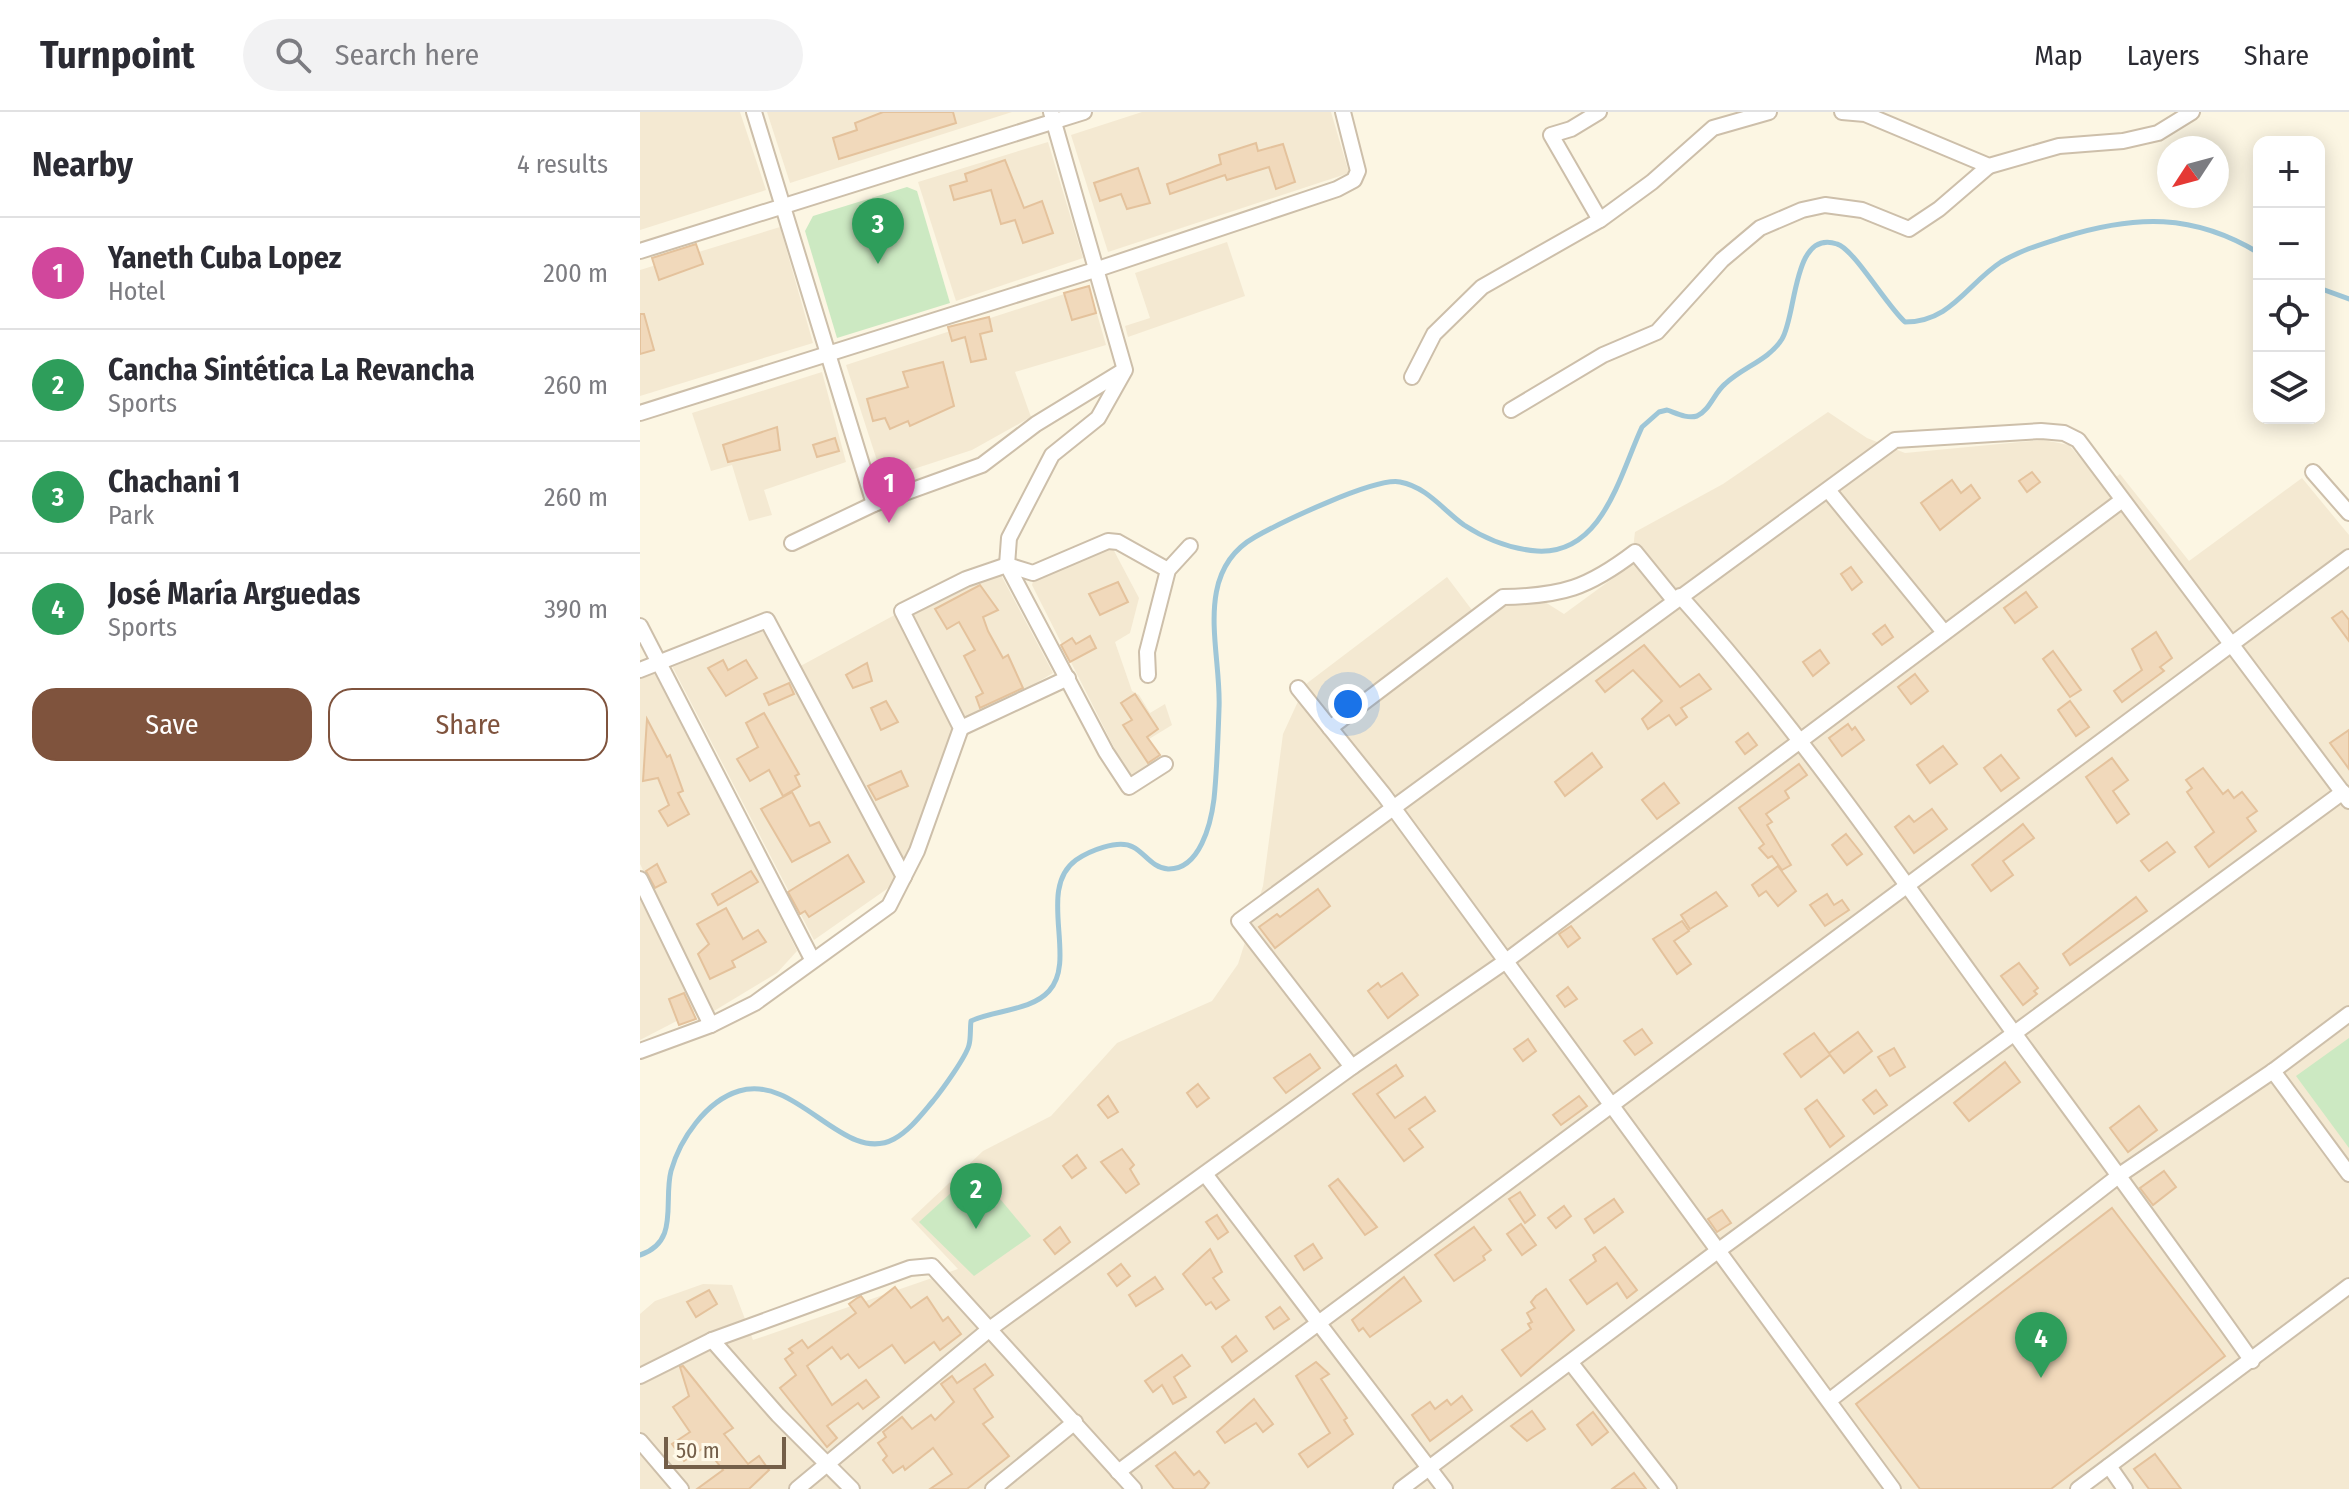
<!DOCTYPE html>
<meta charset="utf-8">
<style>
:root{--surface:#fff;--page:#f2f2f3;--text:#2b2b33;--muted:#7c7c81;--line:#e1e1e2;--accent:#7f533d}
body{margin:0;font-family:"Fira Sans Condensed",sans-serif;background:var(--page);color:var(--text)}
.controls{position:absolute;right:24px;top:24px;display:grid;overflow:hidden;border-radius:16px;box-shadow:0 4px 20px #0003}
.controls button{width:72px;height:72px;display:grid;place-items:center;padding:0;border:0;border-bottom:2px solid var(--line);background:var(--surface);color:var(--text);font:40px sans-serif}
.compass{position:absolute;left:1517px;top:24px;width:72px;height:72px;border-radius:50%;background:var(--surface);box-shadow:0 4px 20px #0003;rotate:234deg}
.scale{position:absolute;left:24px;bottom:20px;width:122px;box-sizing:border-box;padding-left:8px;border:4px solid #745f49;border-top:0;font-size:22px;line-height:28px;white-space:nowrap;color:#745f49;-webkit-text-stroke:6px #fffae9;paint-order:stroke}
.you{position:absolute;left:708px;top:592px;width:28px;height:28px;margin:-20px;border:6px solid #fff;border-radius:50%;background:#1a73e8;box-shadow:0 0 0 12px #1a73e833}
.badge{display:grid;place-items:center;width:52px;height:52px;border-radius:50%;background:var(--accent);color:#fff;font-size:26px;font-weight:700}
.pin{position:absolute;translate:-50% -66px;filter:drop-shadow(0 2px 4px #0008)}
.pin::after{content:'';position:absolute;top:42px;width:28px;height:24px;background:inherit;clip-path:polygon(0 0,100% 0,50% 100%)}
.list{margin:0;padding:0;list-style:none}
h2{display:flex;justify-content:space-between;align-items:center;height:104px;margin:0;padding:0 32px;font-size:34px}
h2 small{font-size:26px;font-weight:400;color:var(--muted)}
.list li{display:grid;grid-template-columns:52px 1fr auto;gap:24px;align-items:center;box-sizing:border-box;height:112px;padding:0 32px;border-top:2px solid var(--line)}
.list b{display:block;font-size:30px;white-space:nowrap}
.list p{margin:0;font-size:26px;white-space:nowrap;color:var(--muted)}
.list em{font-size:26px;font-style:normal;color:var(--muted)}
.actions{display:flex;gap:16px;padding:24px 32px}
.actions a{flex:1;padding:18px 0;border:2px solid var(--accent);border-radius:24px;text-align:center;font-size:28px;color:var(--accent)}
.actions .main{background:var(--accent);color:#fff}
.icon{flex:none;width:44px;height:44px;fill:none;stroke:currentColor;stroke-width:2;stroke-linecap:round;stroke-linejoin:round}
.map{position:relative;flex:none;width:1709px;height:1377px;overflow:hidden}
header{display:flex;align-items:center;gap:48px;box-sizing:border-box;height:112px;padding:0 40px;background:var(--surface);border-bottom:2px solid var(--line)}
header strong{font-size:38px}
nav{display:flex;gap:44px;margin-inline-start:auto;font-size:28px}
.search{width:560px;height:72px;background:var(--page);display:flex;align-items:center;gap:20px;box-sizing:border-box;padding:0 28px;border-radius:44px;color:var(--muted);font-size:30px}
main{display:flex}
aside{flex:1;background:var(--surface)}
.map>svg:first-child{display:block}
.residential{fill:#f4e9d2}
.green{fill:#cce9c2}
.lines{fill:none;stroke-linecap:round;stroke-linejoin:round}
.stream{stroke:#9ec6d7;stroke-width:5}
.building{fill:#f1d9bb;stroke:#e4c29c;stroke-width:2}
.minor-casing{stroke:#cdbfaa;stroke-width:18}
.minor{stroke:#fff;stroke-width:14}
</style>
<header>
<strong>Turnpoint</strong>
<div class="search"><svg class="icon" aria-label="search" viewBox="0 0 24 24"><circle cx="10" cy="10" r="6"/><path d="M15 15l6 6"/></svg>Search here</div>
<nav><a>Map</a><a>Layers</a><a>Share</a></nav>
</header>
<main>
<aside>
<h2>Nearby<small>4 results</small></h2>
<ul class="list">
<li><span class="badge" style="background:#d1479c">1</span><div><b>Yaneth Cuba Lopez</b><p>Hotel</p></div><em>200 m</em></li>
<li><span class="badge" style="background:#2e9e5b">2</span><div><b>Cancha Sintética La Revancha</b><p>Sports</p></div><em>260 m</em></li>
<li><span class="badge" style="background:#2e9e5b">3</span><div><b>Chachani 1</b><p>Park</p></div><em>260 m</em></li>
<li><span class="badge" style="background:#2e9e5b">4</span><div><b>José María Arguedas</b><p>Sports</p></div><em>390 m</em></li>
</ul>
<div class="actions"><a class="main">Save</a><a>Share</a></div>
</aside>
<div class="map">
<svg width="1709" height="1377" viewBox="0 0 1709 1377">
<rect width="100%" height="100%" fill="#fcf6e3"/>
<g class="residential">
<polygon points="0,0 100,0 126,78 0,118"/>
<polygon points="127,0 372,0 150,71"/>
<polygon points="502,0 691,0 709,61 468,140 431,23"/>
<polygon points="408,30 443,146 316,189 278,70"/>
<polygon points="140,115 173,231 0,284 0,158"/>
<polygon points="587,130 605,184 488,225 485,214 510,206 495,161"/>
<polygon points="449,174 466,233 375,260 391,305 332,338 243,367 206,253"/>
<polygon points="182,260 206,350 124,378 132,403 109,409 92,353 71,359 52,301"/>
<polygon points="1188,300 1227,326 1265,341 1403,328 1429,333 1464,374 1480,362 1549,449 1662,366 1709,423 1709,1377 0,1377 0,1202 15,1189 63,1172 92,1173 113,1228 318,1157 271,1107 343,1039 411,1004 477,931 572,889 598,852 623,774 643,622 666,572 807,465 841,510 869,492 905,490 924,502 991,453 995,420 1083,372"/>
<polygon points="472,435 499,486 490,521 475,530 492,579 499,583 510,601 525,592 532,613 509,627 521,647 489,665 392,473 394,466"/>
<polygon points="361,463 413,561 321,616 264,765 174,828 31,552 127,508 155,557 262,499"/>
<polygon points="16,557 157,839 137,861 74,899 0,752 0,565"/>
<polygon points="0,786 56,899 0,928"/>
</g>
<g class="green">
<polygon points="267,75 277,79 310,191 197,226 165,119 173,104"/>
<polygon points="1709,926 1709,1036 1656,964"/>
<polygon points="336,1058 391,1124 334,1164 279,1110"/>
</g>
<g class="lines">
<g class="stream">
<polyline points="1679,176 1709,187"/>
<path d="M0,1143C40,1130 23,1090 31,1059C40,1027 66,989 99,979C157,961 204,1054 254,1027C270,1018 281,1003 293,989C302,978 326,945 329,933C331,926 330,916 331,909C354,898 391,899 409,879C438,848 396,777 436,748C449,739 478,727 493,735C505,741 512,756 528,757C560,758 571,711 574,687C577,658 578,627 579,597C582,541 551,461 615,425C640,411 735,365 760,370C787,375 803,398 824,413C847,428 871,437 897,439C963,443 980,362 1002,315L1019,300L1027,298C1036,301 1047,307 1057,304C1070,298 1074,281 1085,272C1103,255 1129,248 1142,227C1157,203 1152,117 1197,132C1214,137 1246,193 1265,210C1311,210 1327,172 1361,150C1381,138 1402,132 1424,125C1495,103 1553,101 1619,141"/>
</g>
</g>
<g class="building">
<polygon points="243,0 313,0 316,11 199,47 193,26 217,18 215,11"/>
<polygon points="616,31 618,39 643,32 655,70 636,77 629,55 587,68 585,63 530,82 527,72 581,52 579,43"/>
<polygon points="365,48 384,96 402,89 413,121 383,131 375,108 361,112 351,78 314,88 310,74 327,69 325,62"/>
<polygon points="498,56 510,91 487,97 481,82 460,89 454,71"/>
<polygon points="56,132 63,152 19,168 12,146"/>
<polygon points="449,174 456,201 432,208 424,181"/>
<polygon points="0,202 4,202 14,238 0,242"/>
<polygon points="349,205 352,219 340,222 346,247 331,250 325,225 312,229 308,215"/>
<polygon points="303,250 314,294 270,314 268,309 250,317 245,306 233,309 227,287 268,275 263,260"/>
<polygon points="137,315 140,338 88,350 83,333"/>
<polygon points="195,326 199,339 177,345 173,333"/>
<polygon points="1392,360 1400,370 1387,380 1379,369"/>
<polygon points="1312,368 1321,381 1331,373 1340,386 1300,418 1281,391"/>
<polygon points="1211,455 1222,470 1212,478 1201,462"/>
<polygon points="478,470 488,490 460,503 449,482"/>
<polygon points="340,473 358,498 343,505 348,519 363,546 368,543 383,576 340,596 336,585 343,581 324,544 335,538 319,510 307,517 295,497"/>
<polygon points="1386,480 1397,495 1375,511 1364,496"/>
<polygon points="1702,499 1709,508 1709,529 1692,506"/>
<polygon points="1245,513 1253,525 1242,533 1233,522"/>
<polygon points="1516,520 1532,546 1520,555 1524,559 1482,590 1474,579 1502,558 1492,537"/>
<polygon points="450,524 456,536 430,550 421,533 432,526 436,532"/>
<polygon points="1004,533 1040,575 1059,562 1071,577 1041,596 1047,605 1036,613 1029,603 1008,617 1002,607 1022,589 993,558 965,580 956,569"/>
<polygon points="1180,538 1189,551 1173,564 1163,550"/>
<polygon points="1413,539 1441,578 1430,585 1403,547"/>
<polygon points="83,548 88,558 106,548 117,566 86,584 68,556"/>
<polygon points="227,551 232,569 213,576 206,563"/>
<polygon points="1275,562 1288,579 1271,592 1258,575"/>
<polygon points="149,571 154,582 129,593 124,582"/>
<polygon points="495,582 518,617 507,625 520,643 508,651 483,613 492,608 481,591"/>
<polygon points="246,589 258,610 241,618 231,596"/>
<polygon points="1430,589 1449,615 1436,624 1418,598"/>
<polygon points="124,601 159,662 155,664 160,674 143,684 129,658 110,669 97,647 118,635 106,611"/>
<polygon points="7,607 27,645 30,643 43,679 38,681 49,702 28,714 19,699 29,693 18,666 3,669"/>
<polygon points="1208,612 1212,618 1215,615 1224,628 1202,644 1189,626"/>
<polygon points="1709,618 1709,657 1690,631"/>
<polygon points="1108,621 1117,633 1105,642 1096,630"/>
<polygon points="1303,634 1317,652 1290,671 1277,653"/>
<polygon points="952,641 962,655 925,684 915,670"/>
<polygon points="1361,643 1379,666 1361,679 1344,656"/>
<polygon points="1472,646 1488,668 1473,679 1489,702 1477,711 1446,665"/>
<polygon points="1159,652 1167,663 1145,679 1149,686 1126,702 1132,710 1127,713 1151,753 1142,758 1132,744 1128,746 1119,736 1124,732 1099,696"/>
<polygon points="1563,656 1583,682 1588,678 1594,686 1602,680 1617,699 1607,706 1616,719 1569,755 1555,735 1574,720 1547,680 1552,676 1546,668"/>
<polygon points="261,659 268,674 236,688 228,674"/>
<polygon points="1024,671 1039,691 1017,707 1002,688"/>
<polygon points="152,680 170,714 179,710 190,730 152,750 121,697"/>
<polygon points="1292,697 1307,717 1274,741 1255,715 1269,704 1274,710"/>
<polygon points="1383,712 1394,726 1363,749 1373,763 1351,779 1332,753"/>
<polygon points="1206,722 1222,742 1207,753 1192,733"/>
<polygon points="1527,730 1535,740 1509,759 1501,749"/>
<polygon points="208,743 224,770 169,805 165,799 160,802 148,780"/>
<polygon points="17,752 26,770 15,776 6,759"/>
<polygon points="1138,754 1156,779 1138,794 1126,779 1119,784 1112,773"/>
<polygon points="111,759 118,770 78,793 72,782"/>
<polygon points="678,777 690,794 635,836 619,815 637,802 640,805"/>
<polygon points="1076,780 1087,794 1050,817 1041,803"/>
<polygon points="1187,782 1194,793 1202,788 1209,798 1185,814 1170,793"/>
<polygon points="1496,785 1507,799 1430,853 1423,842"/>
<polygon points="86,796 103,827 118,818 126,830 92,849 95,855 70,867 58,842 69,832 57,812"/>
<polygon points="1042,809 1049,819 1034,829 1051,852 1037,862 1013,827"/>
<polygon points="931,814 940,826 928,835 919,822"/>
<polygon points="1379,851 1398,876 1394,879 1397,882 1383,893 1361,864"/>
<polygon points="762,861 778,883 748,906 728,879 738,871 741,875"/>
<polygon points="928,875 937,887 925,895 917,884"/>
<polygon points="44,881 56,907 39,913 29,887"/>
<polygon points="1002,917 1012,931 995,943 984,929"/>
<polygon points="1218,920 1232,939 1204,961 1190,943 1161,965 1144,942 1174,921 1189,941"/>
<polygon points="888,927 896,939 883,949 874,937"/>
<polygon points="1254,936 1265,955 1250,964 1238,945"/>
<polygon points="670,942 680,956 646,981 634,966"/>
<polygon points="1365,950 1380,970 1329,1009 1314,991"/>
<polygon points="756,953 763,964 737,982 755,1006 785,985 795,999 769,1017 783,1035 764,1049 713,982"/>
<polygon points="558,972 569,986 557,995 547,981"/>
<polygon points="1236,978 1247,993 1234,1002 1223,988"/>
<polygon points="468,984 478,1000 468,1006 458,993"/>
<polygon points="939,984 947,994 921,1013 913,1003"/>
<polygon points="1177,988 1204,1024 1190,1035 1165,997"/>
<polygon points="1499,994 1517,1018 1488,1040 1470,1016"/>
<polygon points="482,1037 494,1053 490,1057 499,1072 486,1081 461,1050"/>
<polygon points="437,1043 446,1056 432,1066 423,1054"/>
<polygon points="1524,1059 1536,1075 1513,1093 1500,1076"/>
<polygon points="698,1067 737,1115 725,1123 689,1074"/>
<polygon points="880,1080 895,1103 885,1111 869,1087"/>
<polygon points="974,1087 983,1100 954,1121 945,1107"/>
<polygon points="924,1094 931,1104 916,1116 908,1106"/>
<polygon points="1472,1096 1585,1244 1411,1377 1280,1377 1216,1292"/>
<polygon points="1082,1098 1091,1111 1077,1120 1068,1107"/>
<polygon points="577,1103 588,1120 578,1127 566,1110"/>
<polygon points="881,1112 896,1133 882,1143 867,1122"/>
<polygon points="420,1115 430,1130 415,1142 404,1128"/>
<polygon points="834,1115 851,1138 843,1144 845,1148 814,1169 795,1143"/>
<polygon points="673,1132 682,1146 664,1158 655,1144"/>
<polygon points="965,1135 997,1178 987,1186 977,1171 947,1192 930,1168 956,1149 953,1143"/>
<polygon points="570,1137 582,1160 573,1166 589,1188 576,1197 571,1190 566,1193 543,1162"/>
<polygon points="481,1152 490,1164 477,1174 468,1162"/>
<polygon points="515,1165 523,1177 496,1194 489,1183"/>
<polygon points="764,1165 781,1189 730,1225 723,1216 719,1219 712,1208"/>
<polygon points="255,1175 271,1196 287,1185 303,1209 308,1205 321,1222 300,1238 294,1230 265,1251 252,1233 219,1256 208,1242 201,1247 192,1235 167,1254 192,1293 226,1268 239,1285 223,1297 218,1291 187,1314 197,1326 187,1335 140,1276 156,1263 145,1247 153,1241 149,1237 162,1228 168,1236 216,1201 209,1192 217,1186 221,1184 229,1195"/>
<polygon points="906,1177 934,1218 881,1264 862,1238 891,1217 888,1212 892,1210 887,1201 895,1196 891,1190 896,1184"/>
<polygon points="69,1178 77,1192 56,1205 47,1190"/>
<polygon points="640,1195 649,1207 634,1217 626,1205"/>
<polygon points="596,1224 607,1239 592,1250 582,1235"/>
<polygon points="542,1243 550,1254 534,1265 546,1285 533,1292 522,1273 513,1280 505,1269"/>
<polygon points="676,1250 689,1262 681,1267 707,1306 704,1308 713,1322 668,1355 659,1342 690,1321 656,1264"/>
<polygon points="345,1252 353,1263 334,1277 353,1305 343,1312 369,1344 327,1377 290,1377 312,1362 293,1336 265,1358 263,1354 253,1361 243,1348 247,1344 238,1331 246,1325 243,1320 262,1305 272,1317 291,1303 295,1308 314,1290 301,1272 312,1264 317,1271"/>
<polygon points="43,1254 93,1316 84,1322 108,1352 119,1344 129,1358 109,1377 57,1377 83,1358 65,1335 44,1349 32,1332 50,1320 33,1295 49,1284 40,1255"/>
<polygon points="822,1284 832,1298 790,1329 772,1303 790,1290 795,1297 807,1288 811,1293"/>
<polygon points="614,1287 633,1312 623,1320 616,1311 585,1331 577,1320"/>
<polygon points="892,1299 905,1317 887,1329 871,1314"/>
<polygon points="953,1300 968,1320 952,1333 937,1313"/>
<polygon points="535,1340 554,1363 559,1359 569,1371 564,1377 534,1377 516,1354"/>
<polygon points="1515,1342 1541,1377 1509,1377 1494,1357"/>
<polygon points="994,1361 1006,1377 972,1377"/>
</g>
<g class="lines">
<defs>
<g id="minor">
<polyline points="114,0 234,392"/>
<polyline points="411,0 485,258 458,306 412,343 369,426 367,453 466,640 489,675 525,652"/>
<polyline points="959,0 931,17 911,23 960,108"/>
<polyline points="1202,0 1225,2 1349,54 1419,34 1483,29 1518,21 1552,0"/>
<polyline points="0,139 444,0"/>
<polyline points="772,265 794,222 842,175 960,108 1012,70 1073,16 1129,0"/>
<polyline points="871,298 963,243 1017,220 1082,148 1120,116 1162,98 1185,93 1222,98 1269,117 1299,97 1349,54"/>
<polyline points="0,301 458,157 697,77 714,68 718,59 703,0"/>
<polyline points="1673,360 1709,401"/>
<polyline points="1188,378 1303,519"/>
<polyline points="152,431 234,392 342,353 396,312 481,260"/>
<path d="M1040,484C1163,621 1265,773 1374,921C1454,1030 1534,1138 1612,1249"/>
<polyline points="0,514 172,847"/>
<polyline points="0,558 127,508 264,765"/>
<polyline points="508,563 507,540 528,458 550,434"/>
<polyline points="658,576 744,683 1253,1377"/>
<polyline points="321,616 428,566"/>
<path d="M690,616L863,485C922,484 948,476 995,440L1034,488"/>
<polyline points="0,767 71,913"/>
<polyline points="0,939 71,913 115,891 249,794 277,739 321,616 262,499 326,467 367,453 393,461 468,429 478,430 528,458"/>
<polyline points="712,955 599,809 1255,328 1401,319 1424,321 1438,328 1709,689"/>
<polyline points="1633,959 1709,1062"/>
<polyline points="565,1062 805,1377"/>
<polyline points="72,1228 138,1303 212,1377"/>
<polyline points="931,1251 1029,1377"/>
<polyline points="0,1264 72,1228 270,1156 292,1154 494,1377"/>
<polyline points="1190,1288 1481,1062 1633,959 1709,902"/>
<polyline points="0,1329 41,1377"/>
<polyline points="1469,1354 1485,1377"/>
<polyline points="478,1360 1709,445"/>
<polyline points="157,1377 351,1216 712,955 866,849 1481,389"/>
<polyline points="353,1377 435,1310"/>
<polyline points="761,1377 1079,1138 1703,680"/>
<polyline points="1438,1377 1709,1174"/>
</g>
</defs>
<use href="#minor" class="minor-casing"/>
<use href="#minor" class="minor"/>
</g>
</svg>
<div class="controls">
<button>+</button>
<button>−</button>
<button><svg class="icon" aria-label="locate" viewBox="0 0 24 24"><circle cx="12" cy="12" r="6"/><path d="M12 2v4M12 18v4M2 12h4M18 12h4"/></svg></button>
<button><svg class="icon" aria-label="layers" viewBox="0 0 24 24"><path d="M12 4l9 5-9 5-9-5zM3 14l9 5 9-5"/></svg></button>
</div>
<svg class="compass" viewBox="-18 -18 36 36"><path d="M0-13l5 13h-10z" fill="#e53935"/><path d="M0 13l5-13h-10z" fill="#7c7c81"/></svg>
<div class="scale">50 m</div>
<div class="you"></div>
<div class="pin badge" style="left:249px;top:411px;background:#d1479c">1</div>
<div class="pin badge" style="left:336px;top:1117px;background:#2e9e5b">2</div>
<div class="pin badge" style="left:238px;top:152px;background:#2e9e5b">3</div>
<div class="pin badge" style="left:1401px;top:1266px;background:#2e9e5b">4</div>
</div>
</main>
